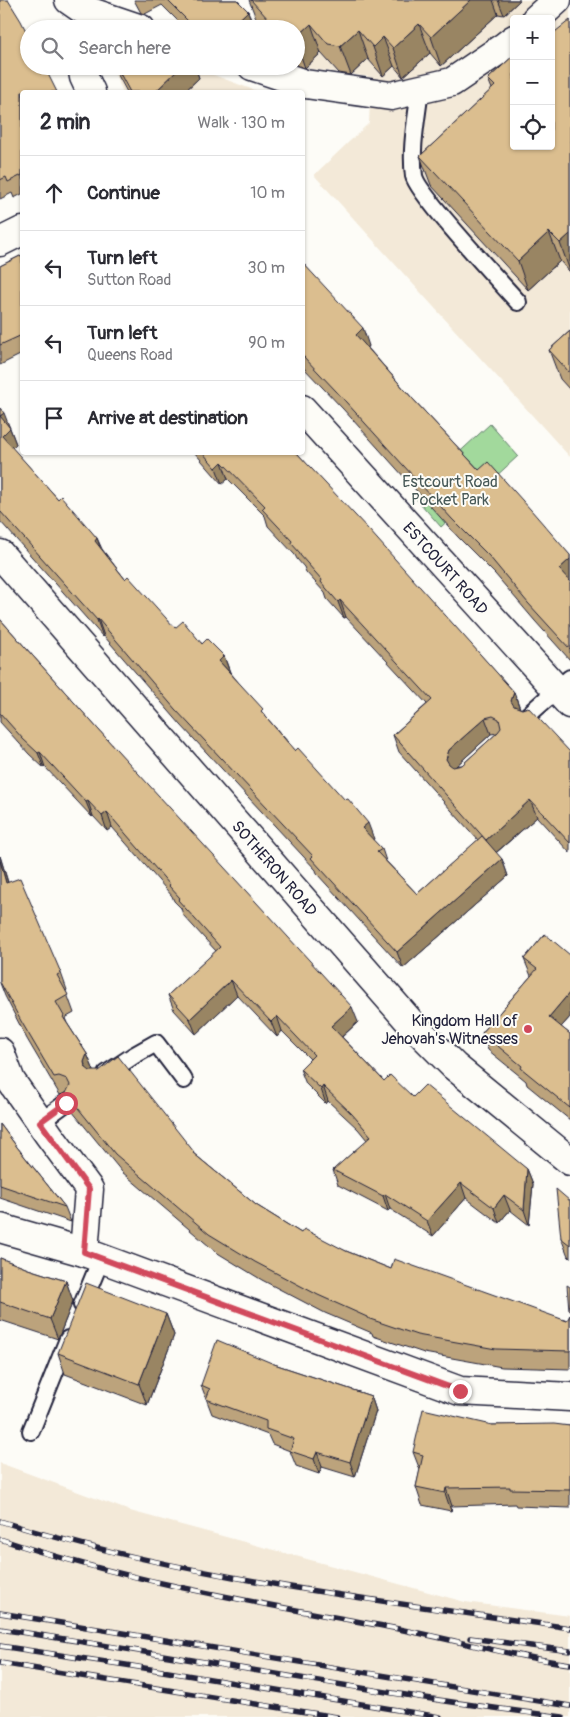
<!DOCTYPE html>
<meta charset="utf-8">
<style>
:root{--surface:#fff;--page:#f7f7f7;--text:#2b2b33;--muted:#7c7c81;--line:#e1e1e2}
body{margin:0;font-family:Pangolin,sans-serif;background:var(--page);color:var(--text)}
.controls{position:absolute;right:15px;top:15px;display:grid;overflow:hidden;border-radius:5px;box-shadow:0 1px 4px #0004}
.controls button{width:45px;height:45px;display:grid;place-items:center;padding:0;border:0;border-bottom:1px solid var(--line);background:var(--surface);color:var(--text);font:25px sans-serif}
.stop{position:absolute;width:15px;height:15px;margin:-11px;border:4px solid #d1495b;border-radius:50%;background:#fff}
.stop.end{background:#d1495b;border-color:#fff;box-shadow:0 1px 5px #0008}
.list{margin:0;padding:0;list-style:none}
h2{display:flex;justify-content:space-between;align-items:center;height:65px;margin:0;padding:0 20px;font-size:21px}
h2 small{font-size:16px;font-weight:400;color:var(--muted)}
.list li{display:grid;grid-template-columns:32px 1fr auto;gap:15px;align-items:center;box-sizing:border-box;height:75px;padding:0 20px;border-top:1px solid var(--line)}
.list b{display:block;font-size:19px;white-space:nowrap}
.list p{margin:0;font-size:16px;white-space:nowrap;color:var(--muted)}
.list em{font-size:16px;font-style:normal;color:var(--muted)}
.icon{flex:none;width:28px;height:28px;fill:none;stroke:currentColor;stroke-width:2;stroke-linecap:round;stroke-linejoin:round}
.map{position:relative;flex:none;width:570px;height:1717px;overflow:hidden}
.search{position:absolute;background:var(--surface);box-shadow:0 1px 4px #0004;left:20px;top:20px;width:285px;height:55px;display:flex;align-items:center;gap:12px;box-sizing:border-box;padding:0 18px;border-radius:28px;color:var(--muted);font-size:19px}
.panel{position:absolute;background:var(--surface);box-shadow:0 1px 4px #0004;left:20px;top:90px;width:285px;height:365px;border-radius:5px}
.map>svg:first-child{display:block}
.built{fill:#f3e9d8;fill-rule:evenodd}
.green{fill:#a2d99c;stroke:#627e6c}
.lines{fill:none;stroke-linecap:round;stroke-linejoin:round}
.lane-casing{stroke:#22223b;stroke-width:20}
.street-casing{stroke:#22223b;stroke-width:31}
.secondary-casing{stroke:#22223b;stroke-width:31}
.lane{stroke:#fdfcf7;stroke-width:16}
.street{stroke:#fdfcf7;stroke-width:28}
.secondary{stroke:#fdfcf7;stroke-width:28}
.rail-casing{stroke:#22223b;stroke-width:5.5}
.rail{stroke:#fdfcf7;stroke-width:4;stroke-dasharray:11;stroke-linecap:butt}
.wall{fill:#bca37b;stroke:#22223b;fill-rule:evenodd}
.shaded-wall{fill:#998564;stroke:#22223b}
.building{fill:#dbbe8f;stroke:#22223b;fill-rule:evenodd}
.route{stroke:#d1495b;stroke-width:6}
.poi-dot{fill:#d1495b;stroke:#fdfcf7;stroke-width:2}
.labels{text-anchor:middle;stroke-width:4;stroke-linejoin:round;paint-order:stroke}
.park-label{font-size:16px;fill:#485958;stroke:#fdfcf7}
.street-label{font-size:16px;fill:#22223b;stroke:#fdfcf7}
.poi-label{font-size:16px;fill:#22223b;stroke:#fdfcf7;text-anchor:end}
</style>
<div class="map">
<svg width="570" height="1717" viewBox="0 0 570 1717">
<rect width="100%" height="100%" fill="#fdfcf7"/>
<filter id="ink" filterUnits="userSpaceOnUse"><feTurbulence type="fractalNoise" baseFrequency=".02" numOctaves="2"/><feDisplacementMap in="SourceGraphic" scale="10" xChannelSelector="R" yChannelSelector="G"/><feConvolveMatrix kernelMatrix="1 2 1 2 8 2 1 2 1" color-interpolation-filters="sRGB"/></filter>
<g filter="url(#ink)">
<g class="built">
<path d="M282,0H570V457L314,175L369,123L371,77L290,66H296V29H252ZM514,19H551V146H514Z"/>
<polygon points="111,66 190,66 259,92 123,92"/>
<polygon points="0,1463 130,1511 465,1602 570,1616 570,1717 0,1717"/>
</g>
<polygon class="green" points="490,424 518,456 441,527 413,495"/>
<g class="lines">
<defs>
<g id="lane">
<path d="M420,89C417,117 410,148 414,176C417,193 501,283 518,302"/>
<polyline points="527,716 570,678"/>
<polyline points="106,1074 133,1056 156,1043 184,1080"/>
<polyline points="40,1122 66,1103"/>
<polyline points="82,1305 101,1259"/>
<polyline points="31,1431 68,1339"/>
</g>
<g id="street">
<polyline points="69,0 82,9 141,29"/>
<polyline points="536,19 557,0"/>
<polyline points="82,66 84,77 91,92"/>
<polyline points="252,66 305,84 391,96 452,82 505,46 514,39"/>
<polyline points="0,242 22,231"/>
<polyline points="302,409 570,704"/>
<polyline points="0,554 410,1022 454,1066 570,1161"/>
<polyline points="0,1052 11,1081 49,1135 89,1189 84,1252"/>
</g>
<polyline id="secondary" points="0,1228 84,1252 460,1391 570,1397"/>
</defs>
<use href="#lane" class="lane-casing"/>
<use href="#street" class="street-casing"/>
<use href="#secondary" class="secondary-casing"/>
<use href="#lane" class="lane"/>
<use href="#street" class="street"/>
<use href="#secondary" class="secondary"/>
<defs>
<g id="rail">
<path d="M0,1521C185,1579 379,1600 570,1628"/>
<path d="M0,1539C126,1581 258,1603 388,1627C449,1638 509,1656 570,1664"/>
<polyline points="0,1613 570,1706"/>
<path d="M0,1629C188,1657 374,1694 563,1717"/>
<polyline points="470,1638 570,1651"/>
<polyline points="0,1646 126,1665 440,1717"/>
<polyline points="0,1663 337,1717"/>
</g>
</defs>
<use href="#rail" class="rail-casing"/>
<use href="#rail" class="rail"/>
</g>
<g class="wall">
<polygon points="0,0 22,92 22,194 14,198 12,193 0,199"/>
<polygon points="134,0 237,0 248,11 253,27 251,29 186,29 162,5 145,14 141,13"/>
<polygon points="249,0 520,0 504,15 498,14 441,66 430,53 403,77 394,66 383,76 368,59 351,75 339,73 321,53 305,68 296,65 296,29 261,29 259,26"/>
<polygon points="570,20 570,272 560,261 528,290 431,185 420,156 492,89 488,79 514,55 514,146"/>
<polygon points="113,66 195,66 199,78 184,92 127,92"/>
<polygon points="22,255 22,354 0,365 0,266"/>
<polygon points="302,262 369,346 368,348 412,398 479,470 570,555 570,660 535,621 495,574 458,537 343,409 302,366"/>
<polygon points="570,331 570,390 560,379 549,350"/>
<path d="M0,408L10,428L16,444L12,448L58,499L97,538L102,549L125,579L175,628L224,656L230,672L266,717L374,839L373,840L382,849L386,861L417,894L478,840L399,752L393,735L427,704L346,617L344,618L327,599L325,593L306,572L304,567L297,559L295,555L268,526L265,516L228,479L222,484L194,452H296L514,692L520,708L570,752V853L537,817L496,853L502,859L508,876L403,968L317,874L316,870L181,725L104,636L103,637L0,521ZM497,733L462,765L456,766L491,734Z"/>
<polygon points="0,619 358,1022 342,1037 384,1081 413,1097 527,1169 533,1184 529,1225 510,1210 499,1223 466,1198 433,1236 390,1209 388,1211 338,1185 333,1170 367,1140 358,1129 328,1101 326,1104 306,1084 300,1069 310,1059 282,1031 277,1037 237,995 196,1034 174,1010 168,995 216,951 183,915 181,908 174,901 172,896 112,827 107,831 93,816 92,817 45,767 44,768 29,754 0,722"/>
<polygon points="0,856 8,882 61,973 67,990 66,991 74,1013 65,1018 67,1023 87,1054 94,1071 256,1205 301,1233 391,1269 567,1321 570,1315 570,1369 502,1367 424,1353 373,1336 372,1333 325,1313 262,1280 216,1252 122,1172 72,1111 66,1093 60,1095 27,1039 5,996 0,983"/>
<polygon points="545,934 570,1017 561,1027 570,1034 570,1120 527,1085 526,1081 488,1050 482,1033 531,976 524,959"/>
<polygon points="0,1124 17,1147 65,1207 71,1222 0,1198"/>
<polygon points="570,1201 570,1258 568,1256 561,1238"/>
<polygon points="0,1258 28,1269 66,1281 73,1301 58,1339 0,1320"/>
<polygon points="166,1314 174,1335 147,1405 65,1374 58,1353"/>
<polygon points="274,1364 371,1396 376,1411 355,1477 322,1467 319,1474 296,1466 290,1451 272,1444 268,1435 212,1414 201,1385"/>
<polygon points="492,1425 570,1426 570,1508 516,1506 515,1504 452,1506 451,1511 422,1505 416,1487 420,1470 413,1452"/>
</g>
<g class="shaded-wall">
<polygon points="471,0 493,0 498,14 441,66 431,37"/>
<polygon points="498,0 520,0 504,15"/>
<polygon points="248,11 253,27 251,29 229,29"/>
<polygon points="311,24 321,53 305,68 296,42 296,38"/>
<polygon points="419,24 430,53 403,77 393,48"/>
<polygon points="358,30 368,59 351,75 340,46"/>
<polygon points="383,37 394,66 383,76 373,47"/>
<polygon points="182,66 195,66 199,78 184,92 155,92"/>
<polygon points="549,232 560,261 528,290 518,261"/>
<polygon points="570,234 570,271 560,243"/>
<polygon points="363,328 369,346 362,352 356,335"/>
<polygon points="4,413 16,444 8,452 2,436 0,416"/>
<polygon points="222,462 228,479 222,484 216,468"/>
<polygon points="97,538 103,555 95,541"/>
<polygon points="570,559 570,583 559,569"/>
<polygon points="340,600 346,617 344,618 338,602"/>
<polygon points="98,619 104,636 103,637 97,620"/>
<polygon points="224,656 230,673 219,661"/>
<polygon points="514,692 520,709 517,718 511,701"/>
<polygon points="485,718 491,734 455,767 452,776 446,759 449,750"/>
<polygon points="40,752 45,767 44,768 38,753"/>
<polygon points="530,800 537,817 492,856 486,840"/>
<polygon points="88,801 93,816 92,817 86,802"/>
<polygon points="107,812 112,827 107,831 102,816"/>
<polygon points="368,823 374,839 368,844 362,828"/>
<polygon points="0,856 13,900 6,883 0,861"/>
<polygon points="502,859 508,876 403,968 397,952"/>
<polygon points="231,980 237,995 196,1034 190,1019"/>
<polygon points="570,992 570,1017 555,1034 549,1017"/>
<polygon points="352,1007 358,1022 337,1041 331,1026"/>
<polygon points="277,1016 282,1031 277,1037 271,1022"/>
<polygon points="87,1054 94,1071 90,1079 84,1062"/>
<polygon points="323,1086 328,1101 326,1104 321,1089"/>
<polygon points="527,1169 533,1184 529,1225 524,1210"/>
<polygon points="461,1183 466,1198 433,1236 427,1221"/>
<polygon points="385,1194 390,1209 388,1211 383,1196"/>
<polygon points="504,1195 510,1210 499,1223 494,1208"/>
<polygon points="66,1281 73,1301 58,1339 50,1319"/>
<polygon points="166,1314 174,1335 147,1405 139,1384"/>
<polygon points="371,1396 376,1411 355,1477 350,1462"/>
<polygon points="317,1452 322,1467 319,1474 314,1459"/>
<polygon points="446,1488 452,1506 451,1511 445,1493"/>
</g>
<g class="building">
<polygon points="0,0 8,0 21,21 29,37 29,66 44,66 57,92 22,92 22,175 8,182 6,177 0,180"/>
<polygon points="167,0 237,0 248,11 229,29 196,29"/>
<polygon points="251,0 471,0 431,37 419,24 393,48 383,37 373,47 358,30 340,46 328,44 311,24 296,38 296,29 277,29"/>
<polygon points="570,20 570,234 560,243 549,232 518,261 420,156 495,86 488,79 514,55 514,146 551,146 551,35"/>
<polygon points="120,26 126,29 118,29"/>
<polygon points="116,66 182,66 155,92 130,92"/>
<polygon points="22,255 22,328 21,329 22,335 0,345 0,266"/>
<polygon points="302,262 363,328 356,335 412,398 479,470 488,462 531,510 570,555 570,559 559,569 570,581 570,649 528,603 489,556 452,519 336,391 302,355"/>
<polygon points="570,331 570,373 549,350"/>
<polygon points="0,408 4,413 0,416 10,428 2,436 58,499 61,496 97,538 95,541 125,579 128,576 175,628 183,621 202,644 207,639 224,656 219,661 263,709 261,711 295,751 298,748 345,800 348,799 368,823 362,828 382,849 377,852 417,894 482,836 502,859 397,952 311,858 313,856 175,709 98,619 97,620 0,511"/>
<path d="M202,452H296L369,530L514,692L511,701L514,706L522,709L528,707L570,752V843L530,800L486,840L393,735L432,700L340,600L338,602L321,582L322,580L300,555V553L291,543L292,541L262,509L265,506L222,462L216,468ZM493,716L499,719L501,728L498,732L462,765L453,767L449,764L446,759L449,750L485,718Z"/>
<polygon points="0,619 106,738 352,1007 331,1026 384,1081 390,1075 413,1097 425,1085 527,1169 524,1210 504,1195 494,1208 461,1183 427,1221 385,1194 383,1196 333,1170 371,1136 352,1114 323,1086 321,1089 300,1069 314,1055 277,1016 271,1022 231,980 190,1019 168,995 220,947 178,900 180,898 169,886 170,885 107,812 102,816 88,801 86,802 40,752 38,753 23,739 0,713"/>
<polygon points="0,861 6,883 20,878 61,973 57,975 68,995 56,1002 64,1016 63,1017 87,1054 84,1062 85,1067 90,1071 99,1071 118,1056 194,1152 193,1153 256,1205 301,1233 304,1229 346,1251 391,1269 394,1259 567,1321 570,1315 570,1351 496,1349 417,1335 367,1318 367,1317 318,1295 255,1262 209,1234 115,1154 66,1093 70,1085 67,1079 59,1076 54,1077 21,1021 0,982"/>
<polygon points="545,934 570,955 570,992 549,1017 570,1034 570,1108 521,1068 522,1066 482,1033 537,969 524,959"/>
<polygon points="0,1124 17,1147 65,1207 0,1185"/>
<polygon points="556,1189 570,1201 570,1245 561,1238"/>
<polygon points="0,1258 28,1269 66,1281 50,1319 0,1302"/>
<polygon points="86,1283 166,1314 139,1384 58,1353"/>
<polygon points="567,1285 570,1287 570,1311 569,1310"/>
<polygon points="217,1340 274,1364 371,1396 350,1462 317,1452 314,1459 290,1451 294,1439 266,1429 266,1421 206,1399 210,1389 201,1385"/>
<polygon points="423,1409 492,1425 554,1424 570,1426 570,1490 510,1489 510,1487 446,1488 445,1493 416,1487 423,1455 413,1452"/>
</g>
</g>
<g class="lines" filter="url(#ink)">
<polyline class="route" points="66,1103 40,1122 89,1189 84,1252 460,1391"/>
</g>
<circle class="poi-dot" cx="528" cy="1029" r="5"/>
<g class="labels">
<g class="park-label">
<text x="450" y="487">Estcourt Road<tspan x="450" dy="18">Pocket Park</tspan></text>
</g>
<g class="street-label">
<text transform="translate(446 568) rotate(48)" y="6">ESTCOURT ROAD</text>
<text transform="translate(275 868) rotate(49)" y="6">SOTHERON ROAD</text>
</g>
<g class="poi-label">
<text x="518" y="1026">Kingdom Hall of<tspan x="518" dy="18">Jehovah's Witnesses</tspan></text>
</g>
</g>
</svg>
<div class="controls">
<button>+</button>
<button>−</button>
<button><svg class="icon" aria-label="locate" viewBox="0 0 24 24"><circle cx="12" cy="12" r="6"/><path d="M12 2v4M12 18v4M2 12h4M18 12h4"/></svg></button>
</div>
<div class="stop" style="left:66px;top:1103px"></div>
<div class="stop end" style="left:460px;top:1391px"></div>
<div class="search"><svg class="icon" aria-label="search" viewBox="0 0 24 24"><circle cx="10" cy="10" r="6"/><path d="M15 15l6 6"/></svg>Search here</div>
<section class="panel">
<h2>2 min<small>Walk · 130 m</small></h2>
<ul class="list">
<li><svg class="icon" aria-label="ahead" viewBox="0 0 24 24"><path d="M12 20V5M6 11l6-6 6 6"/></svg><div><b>Continue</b></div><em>10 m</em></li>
<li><svg class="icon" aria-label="left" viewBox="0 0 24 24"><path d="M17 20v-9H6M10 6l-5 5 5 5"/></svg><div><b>Turn left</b><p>Sutton Road</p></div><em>30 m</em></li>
<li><svg class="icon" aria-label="left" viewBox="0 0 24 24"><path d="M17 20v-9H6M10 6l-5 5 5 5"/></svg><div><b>Turn left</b><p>Queens Road</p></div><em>90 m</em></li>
<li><svg class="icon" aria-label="arrive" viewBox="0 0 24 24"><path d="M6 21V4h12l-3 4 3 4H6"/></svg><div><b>Arrive at destination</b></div></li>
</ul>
</section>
</div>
